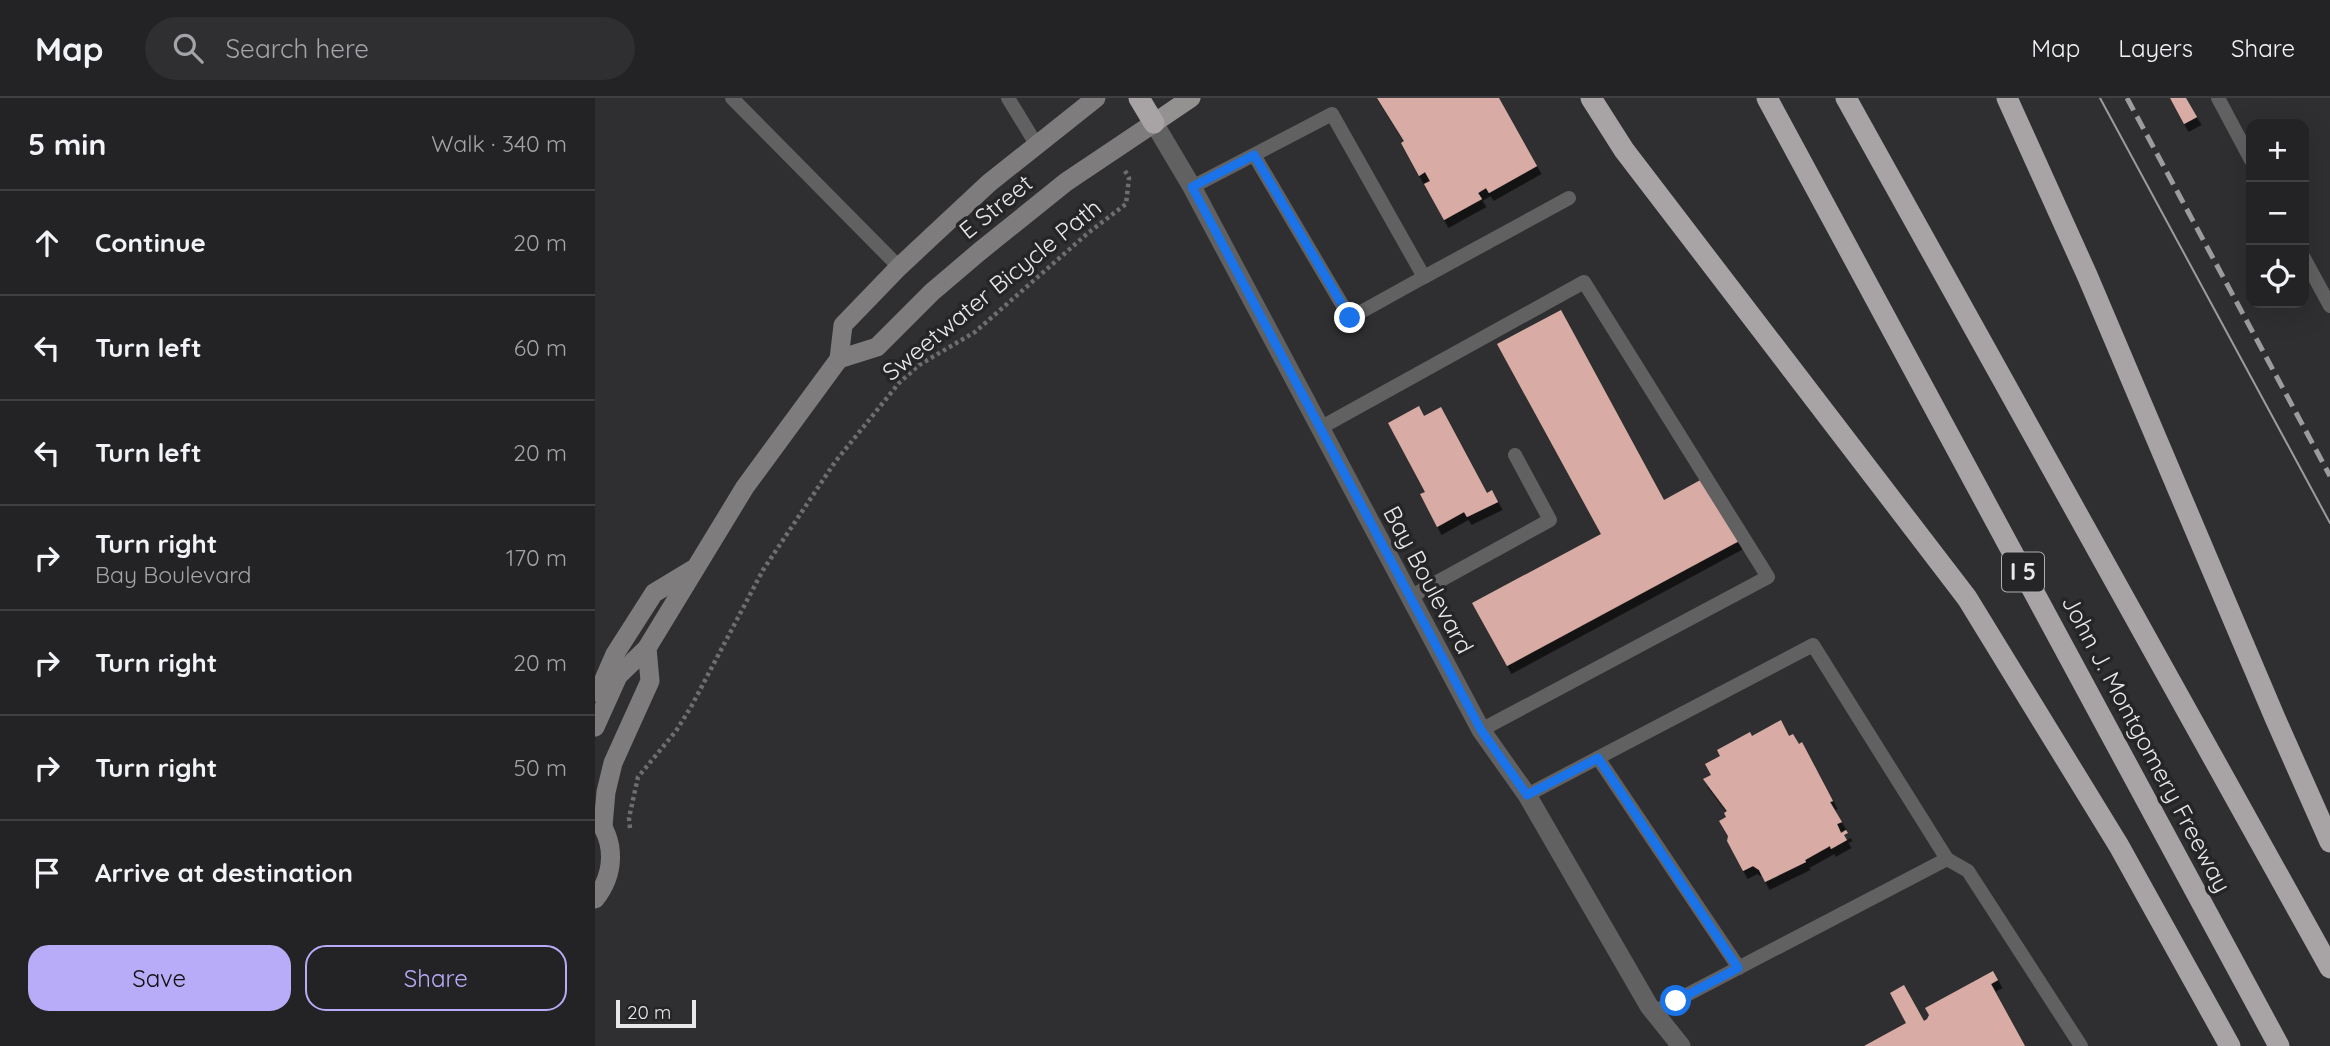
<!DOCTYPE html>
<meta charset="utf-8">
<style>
:root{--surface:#232325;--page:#2f2f32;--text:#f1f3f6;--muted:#a3a4a7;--line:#404042;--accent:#b8abf7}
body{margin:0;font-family:Quicksand,sans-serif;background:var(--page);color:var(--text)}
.controls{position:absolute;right:21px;top:21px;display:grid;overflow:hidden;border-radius:14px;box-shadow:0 7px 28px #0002}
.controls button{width:63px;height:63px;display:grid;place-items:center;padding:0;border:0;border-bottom:2px solid var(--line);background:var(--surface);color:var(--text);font:35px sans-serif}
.scale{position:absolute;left:21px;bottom:18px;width:80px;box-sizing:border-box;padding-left:7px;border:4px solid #e8e8ea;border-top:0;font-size:19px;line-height:24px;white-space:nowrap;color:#e8e8ea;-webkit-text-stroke:5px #252527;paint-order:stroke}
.stop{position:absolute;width:21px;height:21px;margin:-16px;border:5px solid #1a73e8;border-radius:50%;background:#fff}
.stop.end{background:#1a73e8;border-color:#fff;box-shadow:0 2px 7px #0008}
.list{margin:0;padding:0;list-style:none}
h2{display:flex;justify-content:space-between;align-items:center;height:91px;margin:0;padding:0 28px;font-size:30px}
h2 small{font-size:23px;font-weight:400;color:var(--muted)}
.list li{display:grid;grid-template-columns:46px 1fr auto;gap:21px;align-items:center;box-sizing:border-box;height:105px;padding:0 28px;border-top:2px solid var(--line)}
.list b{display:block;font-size:26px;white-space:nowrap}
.list p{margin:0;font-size:23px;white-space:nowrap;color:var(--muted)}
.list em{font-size:23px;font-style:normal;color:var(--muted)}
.actions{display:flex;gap:14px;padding:21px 28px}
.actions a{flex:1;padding:16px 0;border:2px solid var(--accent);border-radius:21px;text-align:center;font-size:24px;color:var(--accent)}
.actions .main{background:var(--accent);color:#111}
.icon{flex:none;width:38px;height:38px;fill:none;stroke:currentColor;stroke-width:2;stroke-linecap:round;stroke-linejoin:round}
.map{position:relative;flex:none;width:1735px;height:948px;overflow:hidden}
header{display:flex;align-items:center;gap:42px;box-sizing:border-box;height:98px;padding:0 35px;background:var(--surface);border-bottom:2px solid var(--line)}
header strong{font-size:33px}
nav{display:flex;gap:38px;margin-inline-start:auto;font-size:24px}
.search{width:490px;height:63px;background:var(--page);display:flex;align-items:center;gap:18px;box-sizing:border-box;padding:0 24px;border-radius:38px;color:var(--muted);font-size:26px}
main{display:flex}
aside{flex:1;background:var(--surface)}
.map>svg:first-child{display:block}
.building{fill:#d8aca4;filter:url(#shadow)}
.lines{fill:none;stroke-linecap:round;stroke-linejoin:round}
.path{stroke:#6e6e70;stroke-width:4.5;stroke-dasharray:3.5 3.5;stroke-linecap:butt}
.service{stroke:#626161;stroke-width:14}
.tertiary{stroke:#626161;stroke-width:19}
.secondary{stroke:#7e7c7c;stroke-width:19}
.primary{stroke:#949191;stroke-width:19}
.motorway{stroke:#a8a4a5;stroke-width:21}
.tram{stroke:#9c9c9e;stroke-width:2}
.rail{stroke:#9c9c9e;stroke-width:5;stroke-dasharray:14 7;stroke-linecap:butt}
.route{stroke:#1a73e8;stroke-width:9}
.labels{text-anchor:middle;stroke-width:7;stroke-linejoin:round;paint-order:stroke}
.shield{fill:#252527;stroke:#aeaeb0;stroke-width:2}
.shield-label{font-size:23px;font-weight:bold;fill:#e8e8ea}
.street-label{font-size:24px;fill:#e8e8ea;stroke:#252527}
</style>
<header>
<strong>Map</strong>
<div class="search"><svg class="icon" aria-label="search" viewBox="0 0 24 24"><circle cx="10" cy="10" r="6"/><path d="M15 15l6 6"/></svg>Search here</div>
<nav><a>Map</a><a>Layers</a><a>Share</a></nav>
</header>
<main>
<aside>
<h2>5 min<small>Walk · 340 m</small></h2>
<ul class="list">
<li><svg class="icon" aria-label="ahead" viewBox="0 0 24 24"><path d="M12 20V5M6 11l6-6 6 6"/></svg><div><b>Continue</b></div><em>20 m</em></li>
<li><svg class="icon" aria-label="left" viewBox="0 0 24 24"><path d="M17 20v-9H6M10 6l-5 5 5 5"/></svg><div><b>Turn left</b></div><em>60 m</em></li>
<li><svg class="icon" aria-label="left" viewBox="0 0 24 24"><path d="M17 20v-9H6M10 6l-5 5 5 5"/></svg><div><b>Turn left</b></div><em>20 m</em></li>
<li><svg class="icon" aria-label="right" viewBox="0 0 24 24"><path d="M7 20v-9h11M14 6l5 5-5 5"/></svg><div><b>Turn right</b><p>Bay Boulevard</p></div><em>170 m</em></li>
<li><svg class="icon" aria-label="right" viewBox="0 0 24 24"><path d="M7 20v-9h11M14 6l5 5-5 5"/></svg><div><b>Turn right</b></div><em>20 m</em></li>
<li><svg class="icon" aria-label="right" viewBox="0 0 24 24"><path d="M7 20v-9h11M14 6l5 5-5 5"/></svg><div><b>Turn right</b></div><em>50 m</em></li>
<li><svg class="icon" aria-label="arrive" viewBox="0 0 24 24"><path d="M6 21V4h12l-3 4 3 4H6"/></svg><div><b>Arrive at destination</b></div></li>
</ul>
<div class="actions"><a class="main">Save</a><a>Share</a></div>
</aside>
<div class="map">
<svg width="1735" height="948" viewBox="0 0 1735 948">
<defs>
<filter id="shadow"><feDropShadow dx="4.5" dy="8" stdDeviation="0" flood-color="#0009"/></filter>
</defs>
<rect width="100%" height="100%" fill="#2f2f31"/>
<g class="building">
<polygon points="782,0 904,0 942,68 894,95 891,90 883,95 887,101 849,122 829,86 835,83 830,74 824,78 806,45 809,43"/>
<polygon points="1575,0 1591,0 1602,19 1589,26"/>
<polygon points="966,212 1069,402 1109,380 1144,443 912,568 877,505 1006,436 902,246"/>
<polygon points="824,308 829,318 846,309 892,395 897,392 903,404 872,419 869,414 842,429 825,396 830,394 793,325"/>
<polygon points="1186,622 1194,638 1198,636 1204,646 1207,644 1238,703 1235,704 1247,724 1242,726 1246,735 1251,732 1253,735 1249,737 1252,742 1236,751 1235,748 1210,762 1211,764 1170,784 1164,772 1158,768 1148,773 1132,743 1133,738 1124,723 1131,719 1129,715 1132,713 1108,681 1116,677 1110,666 1125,658 1122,652 1155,634 1157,638"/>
<polygon points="1398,873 1403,882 1396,886 1430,948 1269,948 1311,925 1295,895 1309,887 1329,923 1332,921 1334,917 1330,910"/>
</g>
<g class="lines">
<polyline class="path" points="35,730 34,720 43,679 81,633 96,609 168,472 240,364 304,285 324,267 380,234 493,135 531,106 534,80 529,71"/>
<g class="service">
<polyline points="137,0 304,169"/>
<polyline points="413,0 441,46"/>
<polyline points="1623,0 1656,62"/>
<polyline points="597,89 737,16 829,179 755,220 659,57"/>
<polyline points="1709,160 1735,208"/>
<polyline points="829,179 974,100"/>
<polyline points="725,330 989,184 1173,479 886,632"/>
<polyline points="815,499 955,422 920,357"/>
<polyline points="1003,660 1144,870"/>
<polyline points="932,697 1218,547 1352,761 1059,914"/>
<polyline points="1352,761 1373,773 1486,948"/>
</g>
<polyline class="tertiary" points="559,25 597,89 886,632 932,697 1054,908 1086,948"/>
<g class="secondary">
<polyline points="244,261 282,249 337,194 384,154 471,84 559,25"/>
<polyline points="0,594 7,586 20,556 59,495 97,472"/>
<polyline points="0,629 23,578 52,550 150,389 244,261 248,227 304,169 394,85 501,0"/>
<polyline points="8,728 11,694 18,665 55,583 52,550"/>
<path d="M0,801C20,776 21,744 1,719"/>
</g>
<polyline class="primary" points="559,25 596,0"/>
<g class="motorway">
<polyline points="544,0 559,25"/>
<polyline points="996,0 1029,52 1372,500 1524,748 1635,948"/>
<polyline points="1172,0 1684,948"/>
<polyline points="1251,0 1735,870"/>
<polyline points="1412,0 1492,177 1680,620 1735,744"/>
</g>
<polyline class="tram" points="1505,0 1735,425"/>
<polyline class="rail" points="1532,0 1735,378"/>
</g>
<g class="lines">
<polyline class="route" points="755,220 659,57 597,89 886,632 932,697 1003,660 1143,870 1081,903"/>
</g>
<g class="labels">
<rect class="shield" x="1407" y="454.5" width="42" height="39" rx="5"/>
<g class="shield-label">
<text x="1428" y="482">I 5</text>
</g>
<g class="street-label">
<text transform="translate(401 109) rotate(-39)" y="8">E Street</text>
<text transform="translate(397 192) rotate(-39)" y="8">Sweetwater Bicycle Path</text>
<text transform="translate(833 482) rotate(62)" y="8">Bay Boulevard</text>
<text transform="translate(1551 646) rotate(62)" y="8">John J. Montgomery Freeway</text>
</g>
</g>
</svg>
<div class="controls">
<button>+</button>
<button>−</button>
<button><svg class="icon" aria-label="locate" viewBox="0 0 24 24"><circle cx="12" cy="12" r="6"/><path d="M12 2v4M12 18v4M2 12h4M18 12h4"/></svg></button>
</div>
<div class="scale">20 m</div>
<div class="stop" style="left:1081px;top:903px"></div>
<div class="stop end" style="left:755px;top:220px"></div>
</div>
</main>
